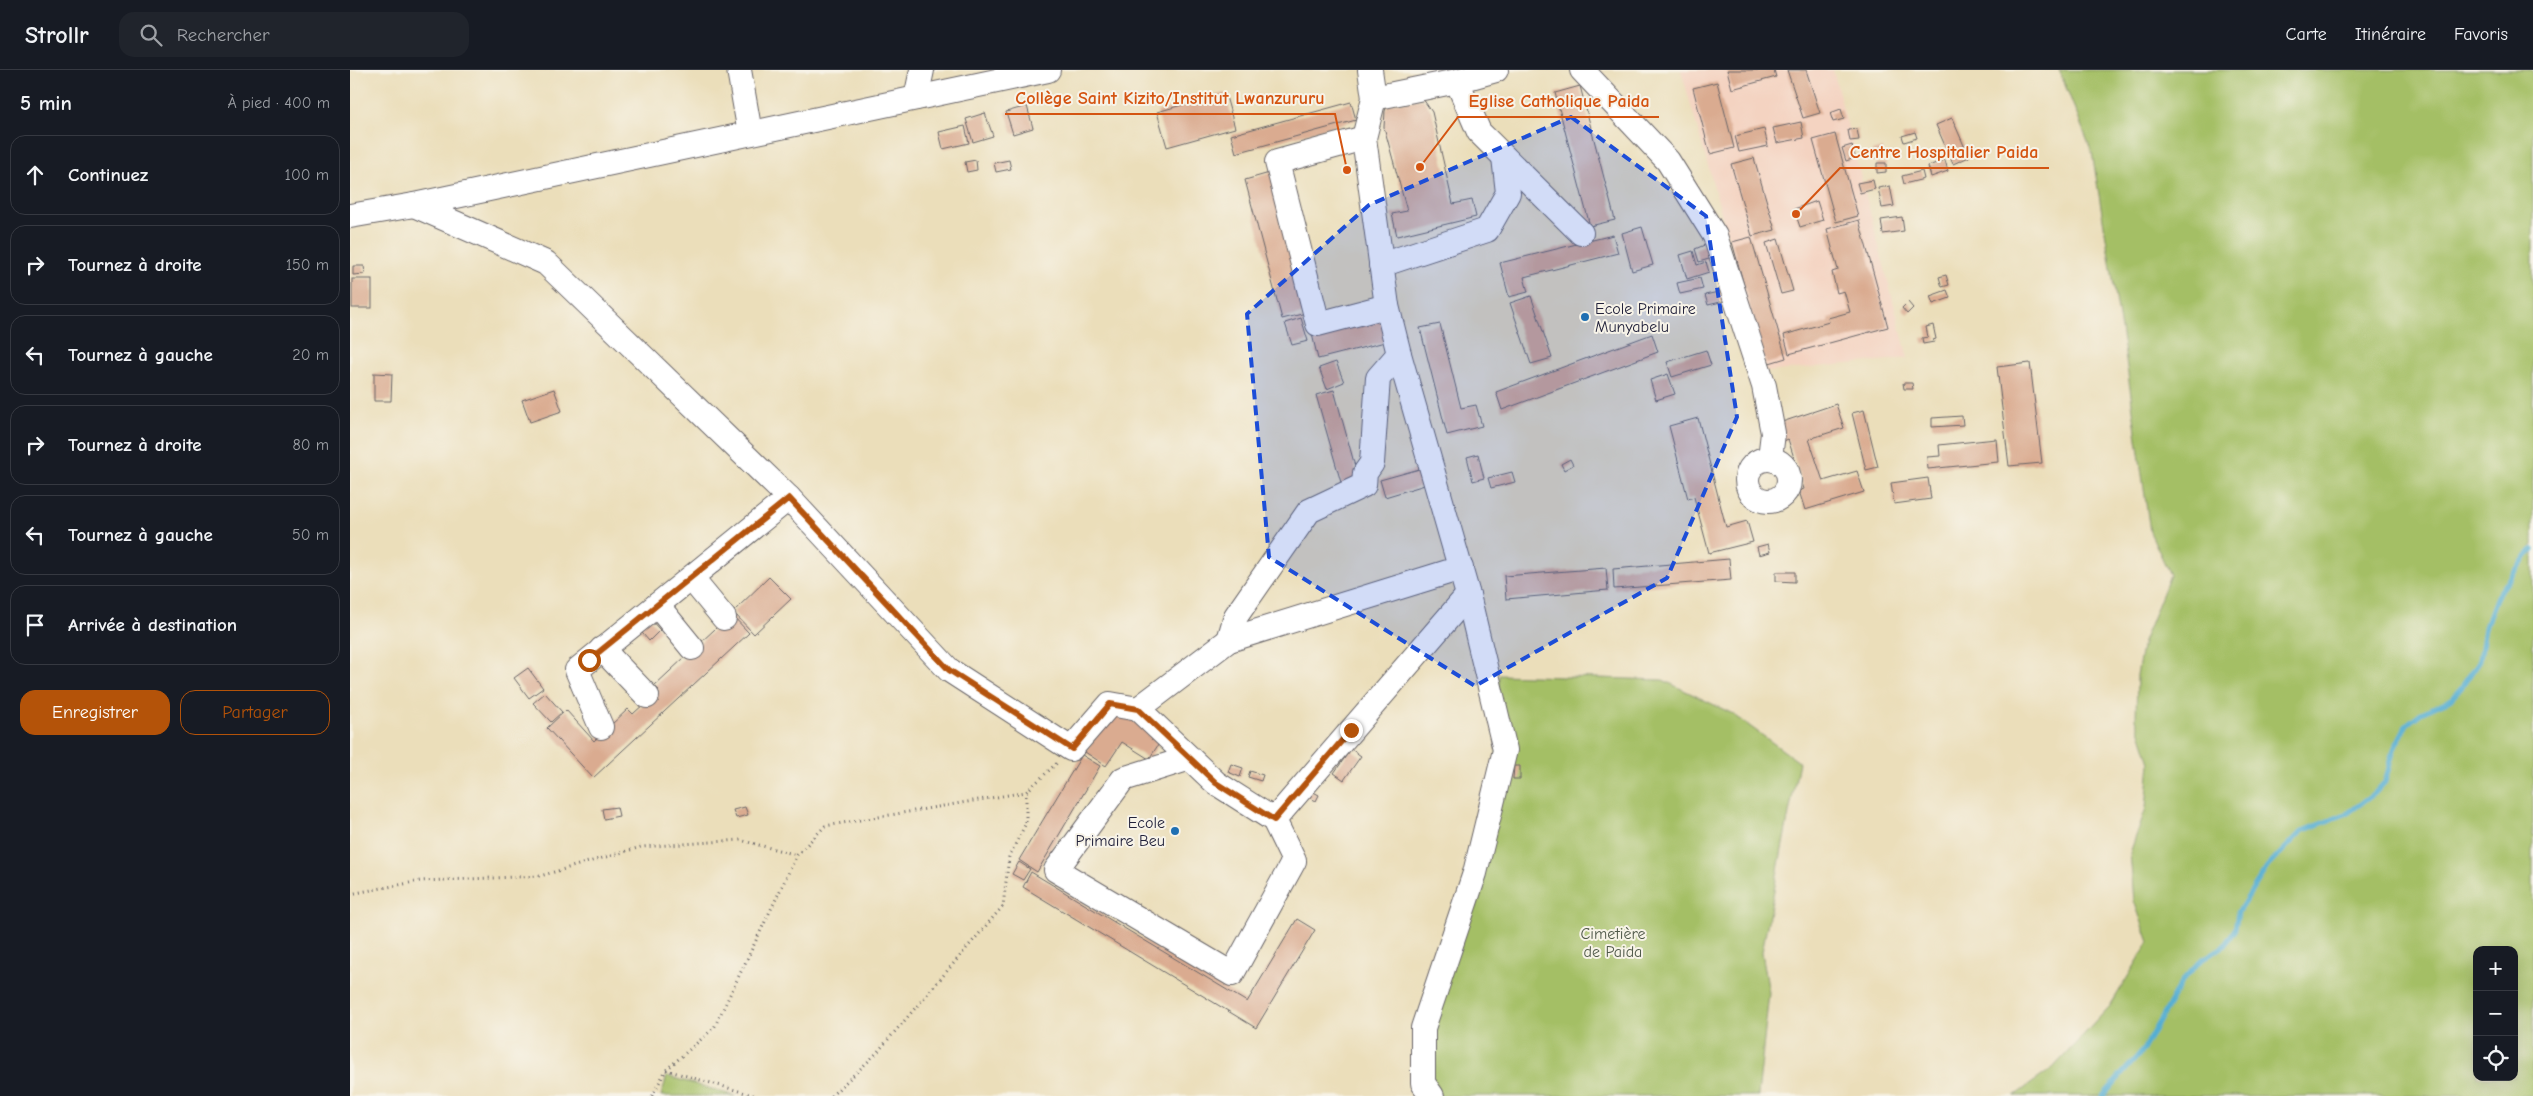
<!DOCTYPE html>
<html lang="fr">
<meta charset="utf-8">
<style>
:root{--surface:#171b24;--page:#20242c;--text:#f1f3f6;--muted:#9ea1a6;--line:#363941;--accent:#b45309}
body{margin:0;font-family:"Comic Neue",sans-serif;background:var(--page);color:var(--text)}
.controls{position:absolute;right:15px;bottom:15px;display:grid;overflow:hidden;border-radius:10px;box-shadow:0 5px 20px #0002}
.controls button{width:45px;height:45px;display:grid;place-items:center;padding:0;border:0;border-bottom:1px solid var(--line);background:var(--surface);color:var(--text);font:25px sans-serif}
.stop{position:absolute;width:15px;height:15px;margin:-11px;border:4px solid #b45309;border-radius:50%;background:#fff}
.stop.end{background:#b45309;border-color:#fff;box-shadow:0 1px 5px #0008}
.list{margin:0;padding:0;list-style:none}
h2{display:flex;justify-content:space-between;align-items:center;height:65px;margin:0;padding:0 20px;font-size:21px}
h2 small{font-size:16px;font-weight:400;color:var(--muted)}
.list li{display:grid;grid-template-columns:32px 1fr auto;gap:15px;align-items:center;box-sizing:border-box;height:80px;margin:0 10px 10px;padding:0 10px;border:1px solid var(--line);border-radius:15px}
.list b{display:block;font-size:19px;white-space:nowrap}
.list em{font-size:16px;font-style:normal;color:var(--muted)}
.actions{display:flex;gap:10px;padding:15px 20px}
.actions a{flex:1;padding:11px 0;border:1px solid var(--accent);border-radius:15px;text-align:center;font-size:18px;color:var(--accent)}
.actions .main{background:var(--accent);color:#fff}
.icon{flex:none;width:28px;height:28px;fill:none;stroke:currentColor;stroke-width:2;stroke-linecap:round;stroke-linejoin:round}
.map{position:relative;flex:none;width:2183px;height:1026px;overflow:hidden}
header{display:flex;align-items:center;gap:30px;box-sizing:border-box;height:70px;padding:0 25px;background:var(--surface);border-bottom:1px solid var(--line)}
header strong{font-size:24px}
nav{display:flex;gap:28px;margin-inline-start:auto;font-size:18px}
.search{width:350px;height:45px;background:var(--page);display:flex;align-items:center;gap:12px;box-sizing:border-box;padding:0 18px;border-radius:15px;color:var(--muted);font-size:19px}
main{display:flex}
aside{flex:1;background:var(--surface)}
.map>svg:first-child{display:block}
.built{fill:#f4d3c1}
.green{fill:#a4bf65;stroke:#637050;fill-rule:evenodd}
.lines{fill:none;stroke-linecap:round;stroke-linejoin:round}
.stream{stroke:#55aed3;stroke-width:5}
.building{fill:#daab90}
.minor-casing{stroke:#686467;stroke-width:26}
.path{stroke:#686467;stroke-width:3;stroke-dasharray:1 4;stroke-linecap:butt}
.minor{stroke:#fff;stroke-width:24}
.route{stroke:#b45309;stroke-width:6}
.marked{fill:#1d4ed8;fill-opacity:0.2;stroke:#1d4ed8;stroke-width:4;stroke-dasharray:10 6;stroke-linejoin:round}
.poi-dot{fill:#1f6fb2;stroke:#f7f3e8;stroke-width:2}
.labels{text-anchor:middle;stroke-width:4;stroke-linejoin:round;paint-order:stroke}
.poi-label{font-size:16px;fill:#22223b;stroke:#f7f3e8;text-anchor:start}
.park-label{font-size:16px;fill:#50594a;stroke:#f7f3e8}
.leader{fill:none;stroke:#d45411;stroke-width:2}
.callout-dot{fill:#d45411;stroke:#f7f3e8;stroke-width:2}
.callout-label{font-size:18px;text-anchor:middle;font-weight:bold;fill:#d45411;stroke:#f7f3e8;stroke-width:4;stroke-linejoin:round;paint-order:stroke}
</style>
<header>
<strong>Strollr</strong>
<div class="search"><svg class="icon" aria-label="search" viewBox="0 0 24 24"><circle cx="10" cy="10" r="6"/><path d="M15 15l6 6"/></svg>Rechercher</div>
<nav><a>Carte</a><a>Itinéraire</a><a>Favoris</a></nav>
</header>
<main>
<aside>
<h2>5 min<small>À pied · 400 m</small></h2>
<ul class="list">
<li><svg class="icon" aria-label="ahead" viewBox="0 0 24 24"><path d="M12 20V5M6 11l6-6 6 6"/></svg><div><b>Continuez</b></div><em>100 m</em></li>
<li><svg class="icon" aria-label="right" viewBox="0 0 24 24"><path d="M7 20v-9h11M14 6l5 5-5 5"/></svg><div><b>Tournez à droite</b></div><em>150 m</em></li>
<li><svg class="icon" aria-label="left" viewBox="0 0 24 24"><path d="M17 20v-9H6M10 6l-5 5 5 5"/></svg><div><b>Tournez à gauche</b></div><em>20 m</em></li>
<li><svg class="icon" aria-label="right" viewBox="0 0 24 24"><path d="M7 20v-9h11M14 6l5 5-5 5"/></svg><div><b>Tournez à droite</b></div><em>80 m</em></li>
<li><svg class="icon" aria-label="left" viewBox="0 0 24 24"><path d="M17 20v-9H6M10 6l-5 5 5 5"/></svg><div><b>Tournez à gauche</b></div><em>50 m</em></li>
<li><svg class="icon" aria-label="arrive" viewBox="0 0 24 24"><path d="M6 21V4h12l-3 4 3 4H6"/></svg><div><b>Arrivée à destination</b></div></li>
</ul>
<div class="actions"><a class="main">Enregistrer</a><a>Partager</a></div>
</aside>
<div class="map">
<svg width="2183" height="1026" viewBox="0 0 2183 1026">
<rect width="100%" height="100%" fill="#f7f3e8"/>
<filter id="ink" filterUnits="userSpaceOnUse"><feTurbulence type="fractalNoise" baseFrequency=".02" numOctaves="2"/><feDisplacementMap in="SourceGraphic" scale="10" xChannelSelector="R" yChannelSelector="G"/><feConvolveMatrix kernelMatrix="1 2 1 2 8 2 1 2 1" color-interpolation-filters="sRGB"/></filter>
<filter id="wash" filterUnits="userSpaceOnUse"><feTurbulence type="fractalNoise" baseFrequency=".0096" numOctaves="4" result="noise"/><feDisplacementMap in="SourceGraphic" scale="20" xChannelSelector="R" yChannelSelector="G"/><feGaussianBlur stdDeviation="1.12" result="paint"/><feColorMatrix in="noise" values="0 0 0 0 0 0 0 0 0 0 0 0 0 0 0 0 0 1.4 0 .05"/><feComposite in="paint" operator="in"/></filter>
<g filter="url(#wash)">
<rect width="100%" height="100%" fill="#ebdeba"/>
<polygon class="built" points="1331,0 1483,0 1558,288 1416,302"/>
<g class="green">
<path d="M1709,0H2183V1026H1664L1703,998L1760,936L1799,872L1784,831L1780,783L1796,738L1800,693L1786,649L1787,605L1793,572L1820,505L1800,462L1776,290L1742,82ZM2127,880H2164V1007H2127Z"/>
<polygon points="1149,605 1313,610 1383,644 1449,692 1412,882 1419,923 1408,1026 1088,1026 1076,999 1077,961 1145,743"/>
<polygon points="317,1006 385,1026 311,1026"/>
</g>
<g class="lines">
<polyline class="stream" points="1753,1026 1793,980 1832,911 1850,891 1874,876 1885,859 1888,842 1918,796 1952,761 1998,743 2024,724 2035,712 2044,679 2057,654 2071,643 2100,630 2111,618 2130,590 2135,557 2147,526 2177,485 2183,480"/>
</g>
<g id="blocks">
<g class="building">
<polygon points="1377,0 1424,0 1426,7 1382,19"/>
<polygon points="1437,0 1456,0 1470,43 1453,48"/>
<polygon points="1367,12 1384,78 1360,84 1343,18"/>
<polygon points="1230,16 1265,150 1240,156 1205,23"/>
<polygon points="875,23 885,58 817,77 807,42"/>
<polygon points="1073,29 1082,42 1103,134 1122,130 1126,147 1047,166 1042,144 1057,141 1034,57 1035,41 1038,34"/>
<polygon points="1001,32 1006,50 886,83 881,65"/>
<polygon points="677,36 683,58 663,64 656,42"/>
<polygon points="1491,39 1494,49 1483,52 1480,43"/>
<polygon points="635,43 643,66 623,72 616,49"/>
<polygon points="1602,48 1619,87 1603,94 1586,55"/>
<polygon points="1451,52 1454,68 1427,73 1423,58"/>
<polygon points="615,56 619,73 593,79 589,62"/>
<polygon points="1414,59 1418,76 1389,82 1385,66"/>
<polygon points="1507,59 1509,70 1500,71 1498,60"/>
<polygon points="1565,62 1567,68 1554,72 1552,66"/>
<polygon points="1485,64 1508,146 1486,152 1463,70"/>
<polygon points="1502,75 1505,88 1496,91 1492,78"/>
<polygon points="1532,78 1534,85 1525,88 1522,81"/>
<polygon points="1404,88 1425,160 1402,166 1381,94"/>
<polygon points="626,90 627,100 617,102 615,92"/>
<polygon points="659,90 661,99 646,102 644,93"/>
<polygon points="1595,90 1598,101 1581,107 1578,96"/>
<polygon points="1527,93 1536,93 1536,102 1527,103"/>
<polygon points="1572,101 1574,109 1554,114 1552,106"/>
<polygon points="923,102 960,242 932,249 895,110"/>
<polygon points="1523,110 1525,119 1510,123 1507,113"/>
<polygon points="1540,116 1544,136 1532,138 1528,118"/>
<polygon points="1467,131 1473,150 1450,157 1444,139"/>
<polygon points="1552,147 1554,161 1533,164 1531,150"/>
<polygon points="1509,150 1538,257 1439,284 1434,265 1479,252 1478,248 1500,242 1494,221 1487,223 1482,202 1488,200 1477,159"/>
<polygon points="1292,157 1303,195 1282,201 1272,163"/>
<polygon points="1263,165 1268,183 1174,207 1178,222 1159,227 1150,193"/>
<polygon points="1401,167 1436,288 1416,294 1382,172"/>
<polygon points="1428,169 1443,221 1431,224 1416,173"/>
<polygon points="1357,174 1362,188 1349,192 1345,179"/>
<polygon points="1343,181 1347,195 1356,192 1359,202 1337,209 1330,185"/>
<polygon points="3,196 14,196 15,204 3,205"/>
<polygon points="1596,205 1599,215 1592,217 1589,207"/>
<polygon points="1350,208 1353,219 1330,224 1327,213"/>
<rect x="2" y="209" width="20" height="29"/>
<polygon points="1597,220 1600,228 1583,234 1580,226"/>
<polygon points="1373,221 1375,231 1358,235 1355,225"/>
<polygon points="1181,226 1202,288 1181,294 1160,233"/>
<polygon points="1558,232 1563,238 1557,244 1552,238"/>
<polygon points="1033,246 1039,271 968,289 962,264"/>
<polygon points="951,248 958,271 942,275 935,253"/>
<polygon points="1090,254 1111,338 1126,335 1132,356 1097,365 1070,258"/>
<polygon points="1583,255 1586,269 1583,270 1584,272 1573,274 1572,268 1578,267 1576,257"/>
<polygon points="1302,264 1308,282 1152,340 1146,322"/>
<polygon points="1356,280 1361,295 1322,307 1317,292"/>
<polygon points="986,292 994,312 977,319 969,298"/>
<polygon points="1680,293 1692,393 1659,396 1647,297"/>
<polygon points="24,303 42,304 41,331 24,331"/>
<polygon points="1318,304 1325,324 1306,330 1300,310"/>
<polygon points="1553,313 1562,313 1563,319 1554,319"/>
<polygon points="204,319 212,341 180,352 172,330"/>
<polygon points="984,320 1009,411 992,416 966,325"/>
<polygon points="1486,334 1494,358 1459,369 1473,411 1507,401 1514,422 1455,440 1449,421 1454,419 1438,369 1434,371 1429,353"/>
<polygon points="1514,340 1528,397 1516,400 1502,343"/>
<polygon points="1612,346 1613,355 1582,357 1582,348"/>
<polygon points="1348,348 1376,457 1397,451 1403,472 1359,483 1344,427 1338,429 1319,356"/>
<polygon points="1646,369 1648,392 1578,399 1577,387 1590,386 1589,375"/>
<polygon points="1128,384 1134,408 1123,411 1117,387"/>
<polygon points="1220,389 1223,395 1214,400 1211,394"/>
<polygon points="1073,398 1078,414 1035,427 1030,410"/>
<polygon points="1162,402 1165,412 1141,418 1138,408"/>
<polygon points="1578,408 1581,429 1544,434 1541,413"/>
<polygon points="1418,474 1420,482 1409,485 1407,477"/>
<polygon points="1379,489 1381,510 1264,519 1263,499"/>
<polygon points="1256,498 1258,520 1156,529 1154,506"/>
<polygon points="1426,502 1445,502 1445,512 1426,511"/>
<polygon points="419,507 441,529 404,564 383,542"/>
<polygon points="381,544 399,563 243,708 197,658 216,640 244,671 278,639 283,644 309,620 304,616"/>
<polygon points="298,547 310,560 299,571 287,557"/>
<polygon points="178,598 193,618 179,628 164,608"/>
<polygon points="195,623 212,642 201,652 183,633"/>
<polygon points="764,638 812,669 799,689 772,672 756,696 735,682"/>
<polygon points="1001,679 1011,686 994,710 984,703"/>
<polygon points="732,685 750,696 687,802 669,790"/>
<polygon points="881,694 893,698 890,707 878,702"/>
<polygon points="1164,696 1170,696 1170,709 1163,709"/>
<polygon points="900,701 913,705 911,711 898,707"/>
<polygon points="956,718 969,725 966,731 953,724"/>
<polygon points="267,737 269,746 254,749 252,739"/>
<polygon points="395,737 398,745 386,748 383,740"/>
<polygon points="669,792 680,799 673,810 662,804"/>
<polygon points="681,802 897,932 947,849 965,860 906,958 673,817"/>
</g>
</g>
</g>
<g filter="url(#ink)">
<use href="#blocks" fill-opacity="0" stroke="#686467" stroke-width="1"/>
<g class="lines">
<defs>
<g id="minor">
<polyline points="389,0 400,63"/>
<polyline points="1020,0 1024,28 1014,68 1037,236 1049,284 1118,525 1155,680 1125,803 1073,958 1073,1013 1082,1026"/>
<polyline points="1232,0 1318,91 1365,166 1414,316 1423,363 1420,388"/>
<polyline points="1107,11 1129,62 1231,163"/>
<polyline points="566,28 572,0"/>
<polyline points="1024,28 1107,11 1146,0"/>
<polyline points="1014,68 927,92 968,254 1037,236"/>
<polyline points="64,135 196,193 439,428 599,600 721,679 760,634 788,639 879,570 1111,498"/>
<polyline points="0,146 64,135 698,0"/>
<polyline points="1031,195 1137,160 1158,123 1154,87"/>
<circle cx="1418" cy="410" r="21"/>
<polyline points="341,508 374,548"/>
<polyline points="307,535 342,578"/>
<polyline points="879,570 886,546 959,441 1014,415 1015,403 1022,393 1028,308 1049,284"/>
<polyline points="252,579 297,626"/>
<polyline points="788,639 866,713 924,750 944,791 882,904 706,800 773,709 840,688"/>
<polyline points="251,657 227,600 439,428"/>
<polyline points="924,750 1118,525"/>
</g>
</defs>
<use href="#minor" class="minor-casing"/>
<g class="path">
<polyline points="0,824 70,811 190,806 291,777 390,770 447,785"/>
<polyline points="316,1000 406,1026"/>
<polyline points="302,1026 316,1000 364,958 447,785 475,756 676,722 707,693"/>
<polyline points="481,1026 524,986 653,836 659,787 676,753 676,722"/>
</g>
<use href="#minor" class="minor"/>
</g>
</g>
<g class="lines" filter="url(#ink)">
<polyline class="route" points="239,590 439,428 599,600 722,679 760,634 788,639 866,713 924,750 1001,660"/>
</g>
<path class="marked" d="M1221,47L1356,146L1387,347L1317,508L1125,616L919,487L897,244L1019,135Z"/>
<g class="poi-dot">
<circle cx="1235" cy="247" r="5"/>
<circle cx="825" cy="761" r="5"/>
</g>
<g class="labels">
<g class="poi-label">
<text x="1245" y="244">Ecole Primaire<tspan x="1245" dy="18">Munyabelu</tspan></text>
<text x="815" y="758" text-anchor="end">Ecole<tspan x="815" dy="18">Primaire Beu</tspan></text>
</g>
<g class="park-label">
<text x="1263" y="869">Cimetière<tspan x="1263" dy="18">de Paida</tspan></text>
</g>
</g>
<path class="leader" d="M997 100L985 44H655M1070 97L1108 47H1309M1446 144L1490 98H1699"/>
<g class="callout-dot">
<circle cx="997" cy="100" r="5"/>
<circle cx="1070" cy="97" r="5"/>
<circle cx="1446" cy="144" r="5"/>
</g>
<g class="callout-label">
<text x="820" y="34">Collège Saint Kizito/Institut Lwanzururu</text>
<text x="1209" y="37">Eglise Catholique Paida</text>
<text x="1594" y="88">Centre Hospitalier Paida</text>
</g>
</svg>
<div class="controls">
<button>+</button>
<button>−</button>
<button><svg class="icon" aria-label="locate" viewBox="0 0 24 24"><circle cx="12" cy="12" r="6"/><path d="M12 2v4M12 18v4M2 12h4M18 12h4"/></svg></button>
</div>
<div class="stop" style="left:239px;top:590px"></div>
<div class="stop end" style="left:1001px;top:660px"></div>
</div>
</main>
